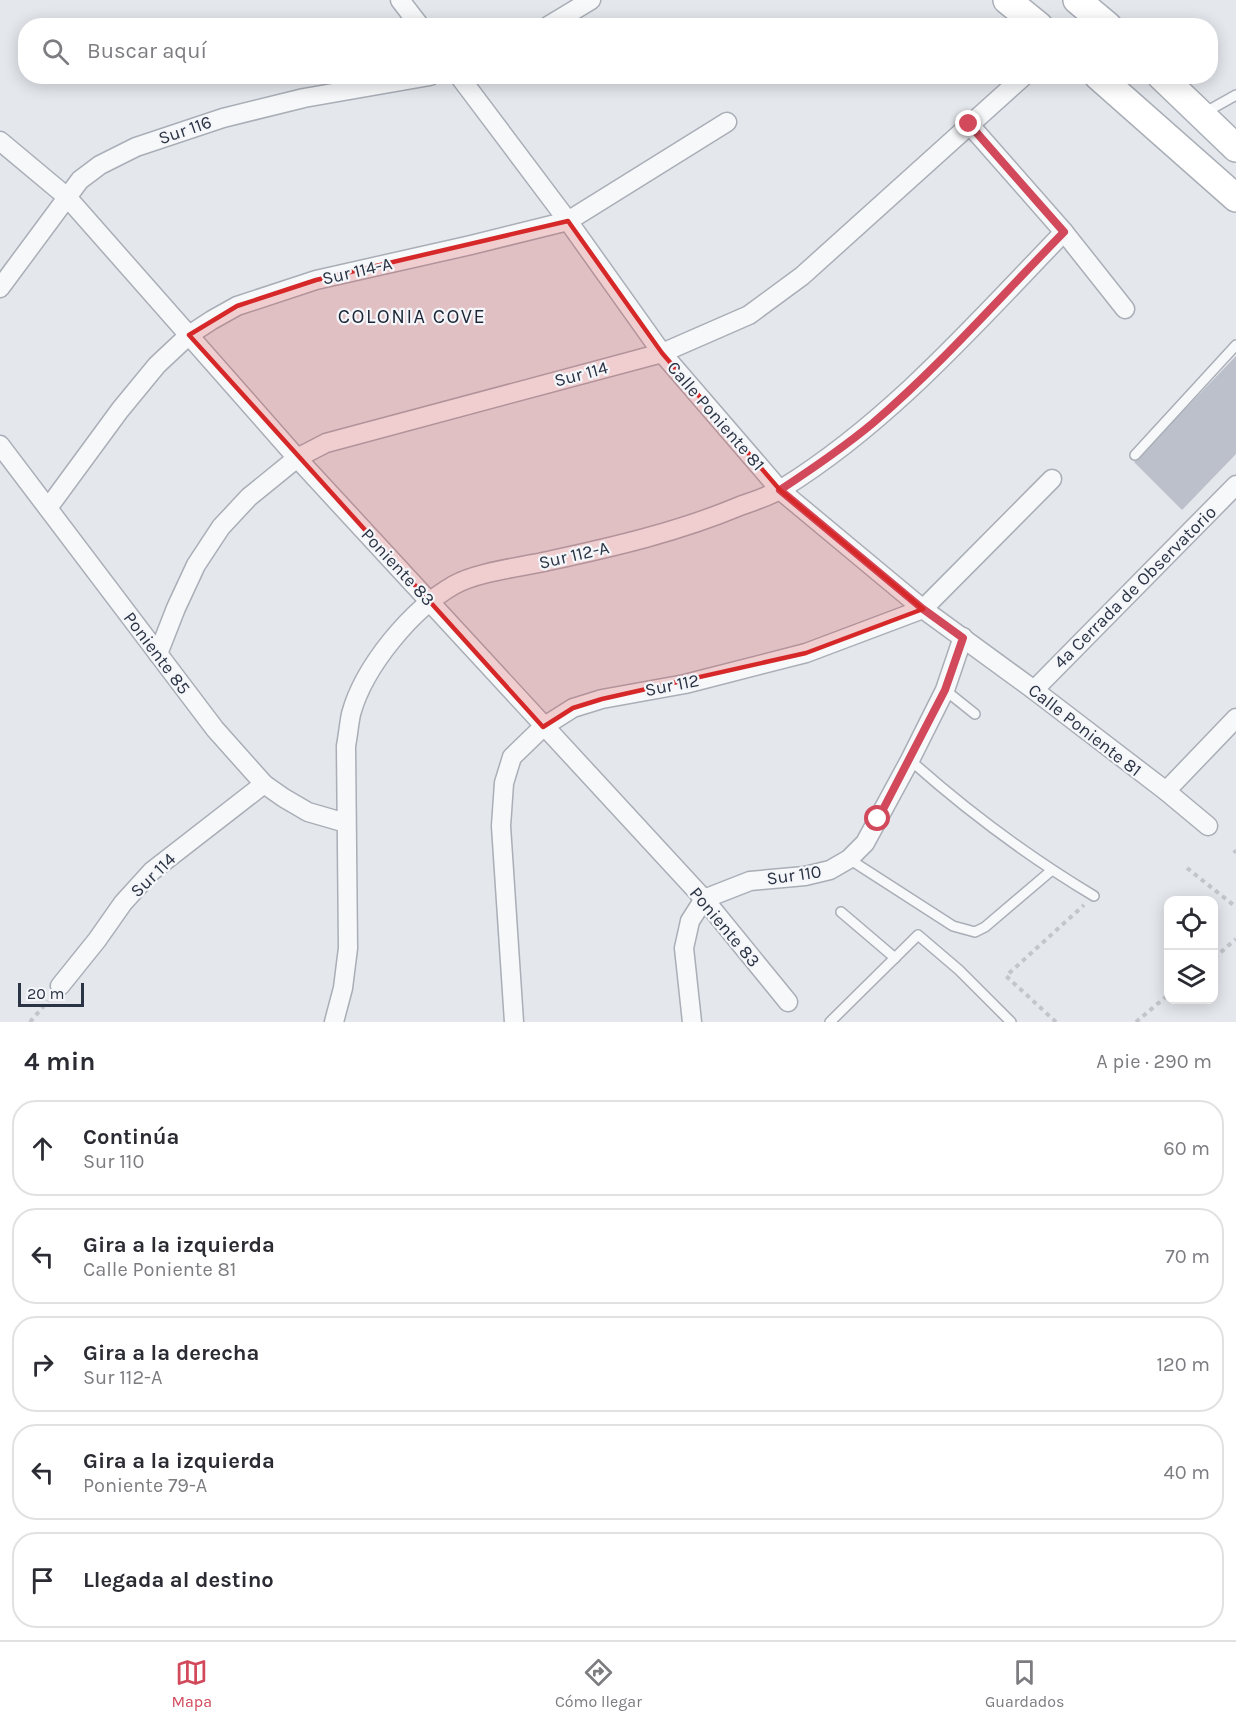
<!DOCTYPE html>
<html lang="es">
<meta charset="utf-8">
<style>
:root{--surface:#fff;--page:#f7f7f7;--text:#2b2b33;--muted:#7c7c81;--line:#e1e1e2;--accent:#d1495b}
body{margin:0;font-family:Karla,sans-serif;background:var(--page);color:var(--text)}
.controls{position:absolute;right:18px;bottom:18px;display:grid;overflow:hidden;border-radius:12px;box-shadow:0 3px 15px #0003}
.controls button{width:54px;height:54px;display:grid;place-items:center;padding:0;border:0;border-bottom:2px solid var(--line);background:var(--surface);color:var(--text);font:30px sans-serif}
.scale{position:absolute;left:18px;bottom:15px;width:66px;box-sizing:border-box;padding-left:6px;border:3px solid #2b3445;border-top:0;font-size:16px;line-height:21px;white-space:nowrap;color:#2b3445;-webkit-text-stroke:4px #f4f6f9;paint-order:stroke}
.stop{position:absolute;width:18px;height:18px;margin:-14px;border:4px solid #d1495b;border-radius:50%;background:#fff}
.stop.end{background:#d1495b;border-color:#fff;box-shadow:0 2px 6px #0008}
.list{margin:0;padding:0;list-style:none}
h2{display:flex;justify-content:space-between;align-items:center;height:78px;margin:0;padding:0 24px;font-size:26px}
h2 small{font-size:20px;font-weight:400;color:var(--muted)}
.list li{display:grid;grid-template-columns:39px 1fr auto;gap:18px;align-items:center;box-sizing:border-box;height:96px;margin:0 12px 12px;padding:0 12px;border:2px solid var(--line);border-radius:24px}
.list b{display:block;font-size:22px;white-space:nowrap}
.list p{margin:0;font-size:20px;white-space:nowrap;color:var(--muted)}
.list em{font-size:20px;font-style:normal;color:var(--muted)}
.icon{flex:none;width:33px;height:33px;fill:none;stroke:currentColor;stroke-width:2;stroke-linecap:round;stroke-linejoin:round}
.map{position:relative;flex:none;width:1236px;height:1022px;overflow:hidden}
.search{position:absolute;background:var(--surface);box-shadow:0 3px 15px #0003;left:18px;right:18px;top:18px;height:66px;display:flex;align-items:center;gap:15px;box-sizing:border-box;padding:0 21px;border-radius:24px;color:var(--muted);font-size:22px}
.sheet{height:618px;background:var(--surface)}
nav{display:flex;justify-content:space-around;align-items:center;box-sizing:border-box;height:84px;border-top:2px solid var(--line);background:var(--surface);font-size:16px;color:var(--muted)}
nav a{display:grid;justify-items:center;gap:3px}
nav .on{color:var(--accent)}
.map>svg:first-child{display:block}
.building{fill:#bbc0ca}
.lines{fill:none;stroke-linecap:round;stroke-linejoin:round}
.service-casing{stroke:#a9aeb7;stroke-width:12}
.minor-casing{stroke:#a9aeb7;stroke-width:21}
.secondary-casing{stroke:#a9aeb7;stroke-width:30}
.path{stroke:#c2c5cb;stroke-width:4;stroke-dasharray:4.5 4.5;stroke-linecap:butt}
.service{stroke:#f7f8fa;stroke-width:9}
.minor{stroke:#f7f8fa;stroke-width:18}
.secondary{stroke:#fff;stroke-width:27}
.route{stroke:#d1495b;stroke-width:8}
.marked{fill:#d62828;fill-opacity:0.2;stroke:#d62828;stroke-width:4.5;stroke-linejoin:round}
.labels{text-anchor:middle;stroke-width:4.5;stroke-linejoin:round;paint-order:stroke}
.street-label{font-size:18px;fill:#2b3445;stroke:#f4f6f9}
.neighbourhood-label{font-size:20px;letter-spacing:1.5px;fill:#1d2536;stroke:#f4f6f9}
</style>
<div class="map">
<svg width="1236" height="1022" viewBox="0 0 1236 1022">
<rect width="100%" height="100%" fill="#e4e7ec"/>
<polygon class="building" points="1236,356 1236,454 1182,510 1134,462"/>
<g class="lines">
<defs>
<g id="service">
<polyline points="1204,113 1236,95"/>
<polyline points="1135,455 1236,345"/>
<polyline points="945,690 975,714"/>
<path d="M910,760C966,810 1029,857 1094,896"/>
<polyline points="849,859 953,926 975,932 985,927 1052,870"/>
<polyline points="841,912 895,958"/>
<polyline points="830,1022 918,935 959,970 1011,1022"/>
</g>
<g id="minor">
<polyline points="400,0 420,26"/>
<polyline points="548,26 591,0"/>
<polyline points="459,76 568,221 662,353 780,490 923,609 1034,690 1166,791 1208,826"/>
<polyline points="969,124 1064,232 1125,309"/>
<polyline points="0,141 67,197 297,458 704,899 788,1002"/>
<polyline points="0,288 80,180 100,165 136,147 223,118 304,98 430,76"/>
<polyline points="0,445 215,729 264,784 284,798 308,812 346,823"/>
<polyline points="48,508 120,410 157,365 189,335 212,320 237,306 316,280 471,245 568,221 727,122"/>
<polyline points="158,654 176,608 196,565 221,527 249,497 297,458 326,443 662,353 749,315 802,276 1024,76"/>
<polyline points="1034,690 1236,485"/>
<polyline points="1166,791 1236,718"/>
<polyline points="60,986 97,940 123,903 152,871 264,784"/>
<path d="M334,1022L343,988L348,948L346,746C348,735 349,724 351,714C364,666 412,609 454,585C477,572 521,567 548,561C613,547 678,532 740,506C754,501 770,496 783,488C891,421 976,323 1064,232"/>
<polyline points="514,1022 501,826 504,783 512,757 543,727 573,708 602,699 685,684 806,653 923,609 1052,479"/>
<polyline points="692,1022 684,948 690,921 704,899 750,881 805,876 830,870 849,859 865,843 910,760 945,690 963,637"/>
</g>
<g id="secondary">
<polyline points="1007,0 1039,26"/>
<polyline points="1077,0 1108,26"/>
<polyline points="1098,76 1236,198"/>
<polyline points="1161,76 1236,148"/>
</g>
</defs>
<use href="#service" class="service-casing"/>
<use href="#minor" class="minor-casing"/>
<use href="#secondary" class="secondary-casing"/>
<g class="path">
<polyline points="1234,850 1236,853"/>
<polyline points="1187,868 1236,907"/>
<polyline points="1214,958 1236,939"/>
<polyline points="30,1022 48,1001"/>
<polyline points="1056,1022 1006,976 1084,905"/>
<polyline points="1136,1022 1168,995"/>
</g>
<use href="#service" class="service"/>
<use href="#minor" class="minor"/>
<use href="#secondary" class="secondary"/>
</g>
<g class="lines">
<path class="route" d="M878,819L945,690L963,638L923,609L780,490C812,469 843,448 873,423C941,365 1001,296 1064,232L969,124"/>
</g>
<path class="marked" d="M568,221L662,353L780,490L923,609L806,653L602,699L573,708L543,727L189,335L237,306L316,280Z"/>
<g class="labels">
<g class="street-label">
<text transform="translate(185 130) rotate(-19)" y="6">Sur 116</text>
<text transform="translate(357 271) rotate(-13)" y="6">Sur 114-A</text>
<text transform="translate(581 374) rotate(-15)" y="6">Sur 114</text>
<text transform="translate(716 416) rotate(49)" y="6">Calle Poniente 81</text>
<text transform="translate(574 555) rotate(-13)" y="6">Sur 112-A</text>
<text transform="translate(398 567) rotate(47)" y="6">Poniente 83</text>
<text transform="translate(1135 587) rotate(-45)" y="6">4a Cerrada de Observatorio</text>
<text transform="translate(157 653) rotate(53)" y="6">Poniente 85</text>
<text transform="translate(672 685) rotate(-11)" y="6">Sur 112</text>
<text transform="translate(1085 730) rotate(38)" y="6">Calle Poniente 81</text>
<text transform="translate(153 875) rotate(-44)" y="6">Sur 114</text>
<text transform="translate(794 875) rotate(-8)" y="6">Sur 110</text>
<text transform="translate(725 927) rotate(50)" y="6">Poniente 83</text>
</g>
<g class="neighbourhood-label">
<text x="412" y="323">COLONIA COVE</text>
</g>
</g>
</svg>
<div class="controls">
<button><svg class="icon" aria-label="locate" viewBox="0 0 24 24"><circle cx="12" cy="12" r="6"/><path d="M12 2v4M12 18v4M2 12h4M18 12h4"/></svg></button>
<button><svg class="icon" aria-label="layers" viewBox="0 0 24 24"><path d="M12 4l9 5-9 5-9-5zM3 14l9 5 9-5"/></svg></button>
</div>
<div class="scale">20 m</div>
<div class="stop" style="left:878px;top:819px"></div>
<div class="stop end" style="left:969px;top:124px"></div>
<div class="search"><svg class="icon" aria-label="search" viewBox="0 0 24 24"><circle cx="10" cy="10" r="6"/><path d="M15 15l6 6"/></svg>Buscar aquí</div>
</div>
<section class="sheet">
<h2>4 min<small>A pie · 290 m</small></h2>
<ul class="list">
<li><svg class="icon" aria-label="ahead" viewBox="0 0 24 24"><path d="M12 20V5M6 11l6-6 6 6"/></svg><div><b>Continúa</b><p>Sur 110</p></div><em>60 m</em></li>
<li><svg class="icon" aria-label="left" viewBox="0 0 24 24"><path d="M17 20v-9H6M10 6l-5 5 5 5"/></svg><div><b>Gira a la izquierda</b><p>Calle Poniente 81</p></div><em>70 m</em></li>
<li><svg class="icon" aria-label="right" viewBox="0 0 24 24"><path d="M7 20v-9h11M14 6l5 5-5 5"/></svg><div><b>Gira a la derecha</b><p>Sur 112-A</p></div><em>120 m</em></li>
<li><svg class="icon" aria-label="left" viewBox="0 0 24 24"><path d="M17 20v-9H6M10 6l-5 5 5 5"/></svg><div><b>Gira a la izquierda</b><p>Poniente 79-A</p></div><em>40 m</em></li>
<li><svg class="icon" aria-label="arrive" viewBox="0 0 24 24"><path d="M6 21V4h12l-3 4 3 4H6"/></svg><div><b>Llegada al destino</b></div></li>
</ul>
</section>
<nav>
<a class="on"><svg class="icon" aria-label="map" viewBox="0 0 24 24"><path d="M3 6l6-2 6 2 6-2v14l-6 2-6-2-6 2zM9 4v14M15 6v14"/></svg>Mapa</a>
<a><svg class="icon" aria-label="directions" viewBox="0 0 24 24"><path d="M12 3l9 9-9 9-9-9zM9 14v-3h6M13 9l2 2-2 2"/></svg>Cómo llegar</a>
<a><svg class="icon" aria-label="saved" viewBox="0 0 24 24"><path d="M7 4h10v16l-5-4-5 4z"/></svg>Guardados</a>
</nav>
